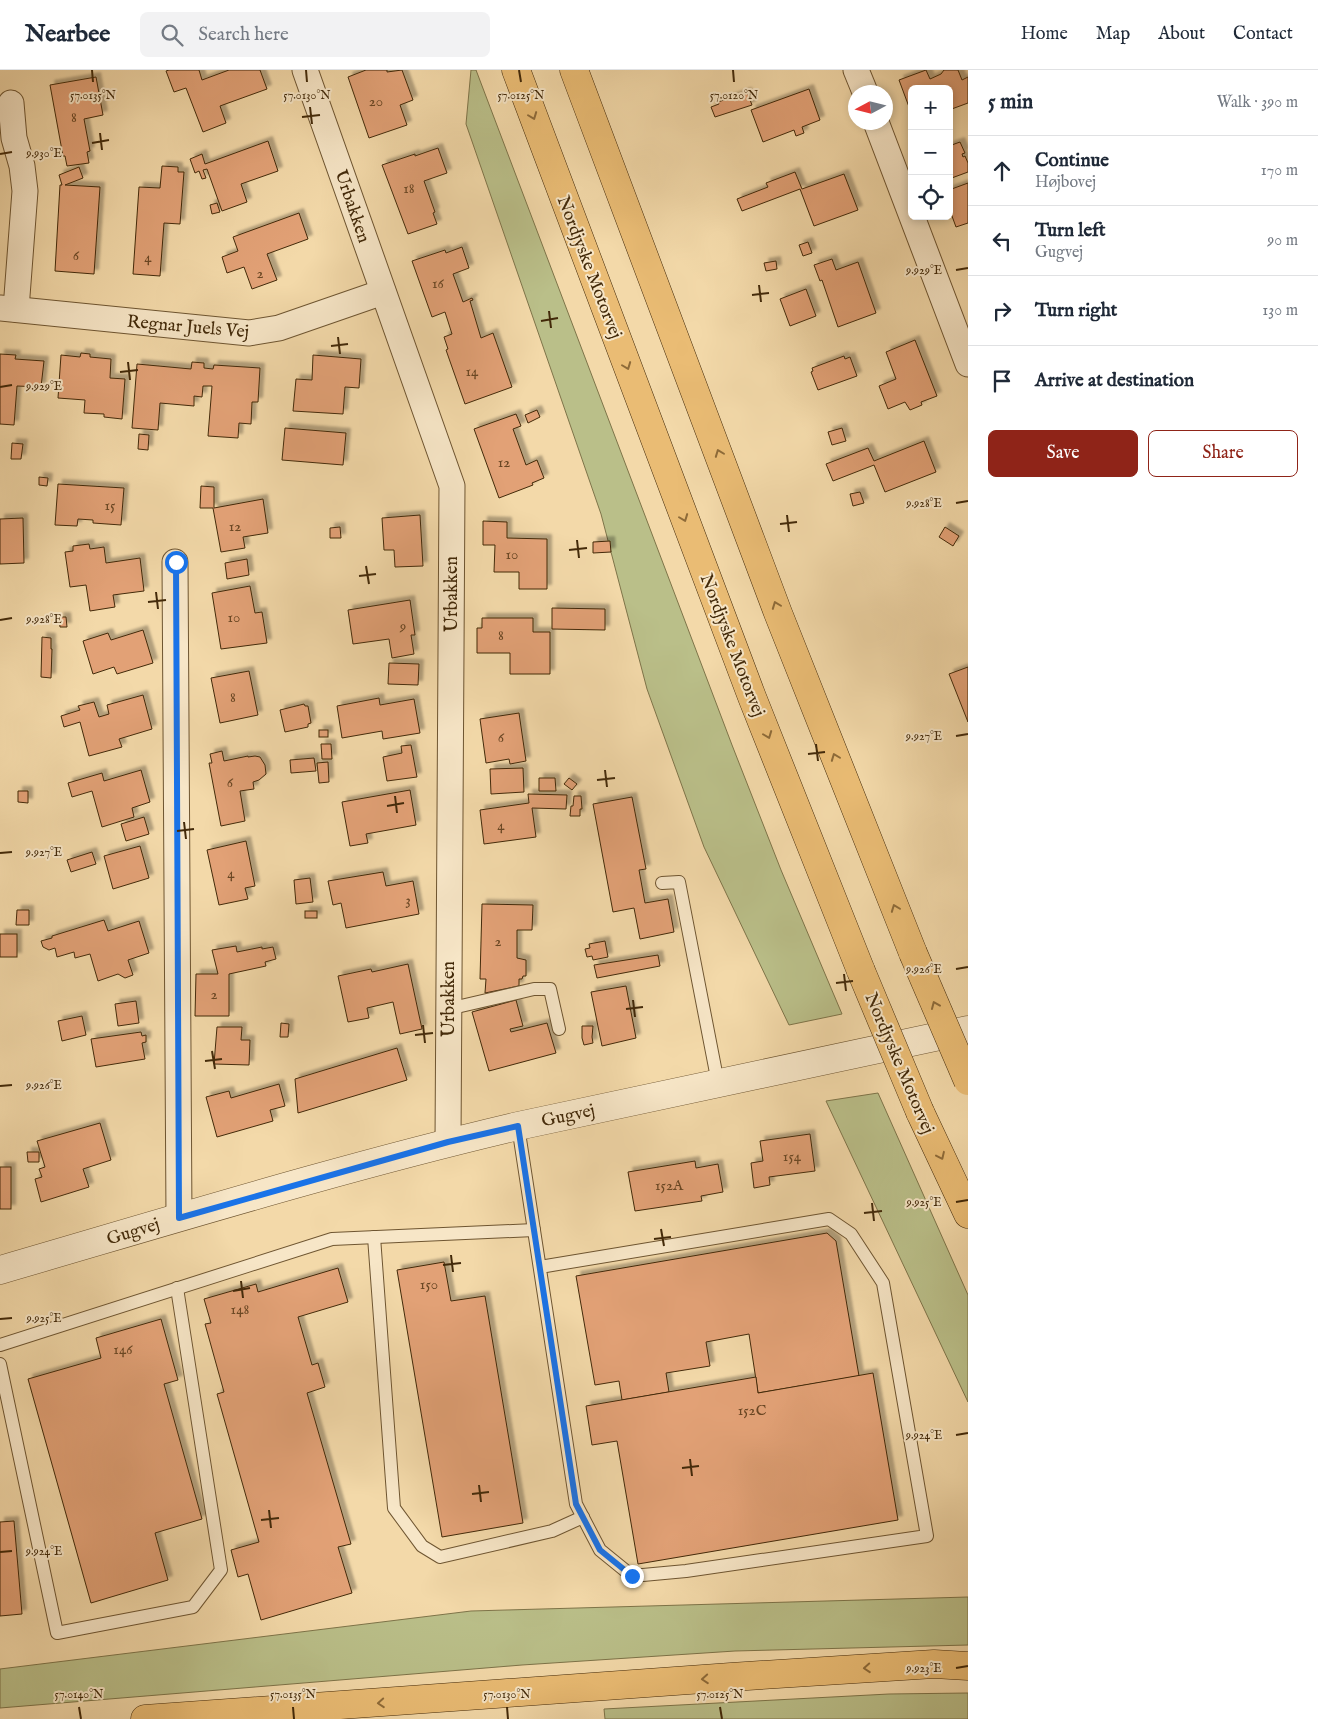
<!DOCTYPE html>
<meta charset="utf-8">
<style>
:root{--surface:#fff;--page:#f2f2f3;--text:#1f2937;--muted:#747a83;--line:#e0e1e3;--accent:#8f2418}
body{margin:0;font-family:"IM FELL English",serif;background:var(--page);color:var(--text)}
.controls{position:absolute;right:15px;top:15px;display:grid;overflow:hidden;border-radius:8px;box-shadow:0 2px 8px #0003}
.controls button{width:45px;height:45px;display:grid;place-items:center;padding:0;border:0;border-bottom:1px solid var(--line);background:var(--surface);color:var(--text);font:25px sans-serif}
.compass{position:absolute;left:848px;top:15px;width:45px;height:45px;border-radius:50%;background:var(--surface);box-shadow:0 2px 8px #0003;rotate:263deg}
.stop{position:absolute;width:15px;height:15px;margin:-11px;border:4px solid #1a73e8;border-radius:50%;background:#fff}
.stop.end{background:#1a73e8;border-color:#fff;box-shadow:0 1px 5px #0008}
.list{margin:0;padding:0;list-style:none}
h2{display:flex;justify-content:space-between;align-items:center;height:65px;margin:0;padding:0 20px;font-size:21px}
h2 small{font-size:16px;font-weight:400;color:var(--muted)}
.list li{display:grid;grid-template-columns:32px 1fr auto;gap:15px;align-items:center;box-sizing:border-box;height:70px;padding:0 20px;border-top:1px solid var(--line)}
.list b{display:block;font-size:19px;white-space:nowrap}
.list p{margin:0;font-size:16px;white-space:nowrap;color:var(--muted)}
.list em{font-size:16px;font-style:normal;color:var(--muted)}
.actions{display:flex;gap:10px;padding:15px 20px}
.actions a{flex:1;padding:11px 0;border:1px solid var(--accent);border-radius:8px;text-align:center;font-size:18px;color:var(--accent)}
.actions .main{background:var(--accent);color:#fff}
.icon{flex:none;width:28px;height:28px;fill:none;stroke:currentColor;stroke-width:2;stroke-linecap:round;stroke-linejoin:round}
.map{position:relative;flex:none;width:968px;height:1649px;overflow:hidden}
header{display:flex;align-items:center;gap:30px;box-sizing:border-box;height:70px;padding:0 25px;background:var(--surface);border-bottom:1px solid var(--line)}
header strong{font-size:24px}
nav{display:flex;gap:28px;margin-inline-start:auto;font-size:18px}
.search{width:350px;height:45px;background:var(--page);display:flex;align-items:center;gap:12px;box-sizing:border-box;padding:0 18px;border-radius:8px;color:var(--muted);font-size:19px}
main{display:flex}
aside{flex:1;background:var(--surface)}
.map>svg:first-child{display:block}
.green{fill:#babf89;stroke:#7e7449}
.building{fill:#e2a176;stroke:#422909;filter:url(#shadow)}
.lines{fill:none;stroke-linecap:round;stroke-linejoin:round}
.service-casing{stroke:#6e5531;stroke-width:14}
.minor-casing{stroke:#6e5531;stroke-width:27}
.tertiary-casing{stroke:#6e5531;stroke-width:29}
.motorway-casing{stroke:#422909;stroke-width:29}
.service{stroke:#f7e6c7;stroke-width:12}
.minor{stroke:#f7e6c7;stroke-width:25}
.tertiary{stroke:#f7e6c7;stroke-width:28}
.motorway{stroke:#eabc74;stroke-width:28}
.motorway-bridge-casing{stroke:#422909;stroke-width:29;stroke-linecap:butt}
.motorway-bridge{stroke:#eabc74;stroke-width:28}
.oneway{stroke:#8e6b39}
.route{stroke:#1a73e8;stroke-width:6}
.ticks{fill:none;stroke:#422909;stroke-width:2}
.labels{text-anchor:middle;stroke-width:4;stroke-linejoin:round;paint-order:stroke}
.number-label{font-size:15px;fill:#6a4724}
.street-label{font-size:18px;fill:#422909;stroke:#f7e6c7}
.ticks-label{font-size:12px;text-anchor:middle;fill:#422909;stroke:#f7e6c7;stroke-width:4;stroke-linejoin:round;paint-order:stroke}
</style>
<header>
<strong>Nearbee</strong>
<div class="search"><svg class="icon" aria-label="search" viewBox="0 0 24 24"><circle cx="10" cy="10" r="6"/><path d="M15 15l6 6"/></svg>Search here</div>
<nav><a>Home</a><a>Map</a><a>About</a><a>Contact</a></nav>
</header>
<main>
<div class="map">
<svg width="968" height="1649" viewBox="0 0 968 1649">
<defs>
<filter id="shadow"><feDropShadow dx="4.5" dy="-4.5" stdDeviation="1" flood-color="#0004"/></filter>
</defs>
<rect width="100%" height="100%" fill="#f3d9a9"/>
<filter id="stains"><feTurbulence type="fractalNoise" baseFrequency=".004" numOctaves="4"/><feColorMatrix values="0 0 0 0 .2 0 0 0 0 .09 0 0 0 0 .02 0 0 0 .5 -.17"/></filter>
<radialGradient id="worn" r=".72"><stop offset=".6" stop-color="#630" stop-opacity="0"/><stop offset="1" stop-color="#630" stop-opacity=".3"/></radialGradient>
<g class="green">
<polygon points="471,0 476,0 732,675 781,800 842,944 789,955 704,777 647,619 601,444 466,54"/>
<polygon points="878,1023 968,1225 968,1332 826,1031"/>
<polygon points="968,1527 968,1575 735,1581 522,1595 0,1638 0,1599 471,1541"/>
<polygon points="968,1623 968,1649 605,1649 604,1639 889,1624"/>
</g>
<g class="building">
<polygon points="169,0 199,0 202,10 229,0 260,0 267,19 220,36 226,53 203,62 186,18 174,22 166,1"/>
<polygon points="366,0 387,0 387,2 402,0 413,30 400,35 407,55 369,68 348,7"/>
<polygon points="926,0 930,9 941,4 944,0 958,0 962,10 968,7 968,33 949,40 949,19 912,19 912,45 899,10"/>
<polygon points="96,7 103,45 84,49 90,81 87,82 89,93 67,96 65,86 63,86 50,15"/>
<polygon points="809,19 820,50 802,57 804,63 796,66 794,60 763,72 751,40"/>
<polygon points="747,22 752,35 715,47 711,37 719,34 718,32"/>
<polygon points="268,71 278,101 241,114 247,132 222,141 207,99 203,100 206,108 202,109 199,101 195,103 190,89 202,84 205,94"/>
<polygon points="960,72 965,83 962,84 963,87 965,86 968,93 968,102 949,109 949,76"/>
<polygon points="438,78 447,103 424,111 435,142 433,143 437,154 408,164 382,95 415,84 415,86"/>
<polygon points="162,96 178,97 178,102 184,102 180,154 164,153 160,206 133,204 139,117 160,118"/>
<polygon points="79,97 83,108 65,115 100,117 94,204 55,201 60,115 62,115 59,105"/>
<polygon points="795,102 802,119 844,104 858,140 814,156 800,119 742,141 737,129 768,117 766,113"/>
<polygon points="968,113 968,153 956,157 949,138 949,120"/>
<polygon points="217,133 220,142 212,144 210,135"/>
<polygon points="299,143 308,169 267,184 277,210 252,219 244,197 227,203 222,187 238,181 233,167"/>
<polygon points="808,172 812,183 803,186 799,175"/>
<polygon points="462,177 469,198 453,204 463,232 472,228 473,230 470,231 481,268 493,263 512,317 465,334 446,280 448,279 444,267 452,264 445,242 432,247 412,191 445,180 446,183"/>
<polygon points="832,189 836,200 858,192 876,243 838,257 822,210 820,211 814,195"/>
<polygon points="776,191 777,199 766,201 764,193"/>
<polygon points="806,219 816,246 790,256 780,229"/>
<polygon points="915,270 937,326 921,332 922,335 910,340 905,332 888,339 879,316 896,309 886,282"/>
<polygon points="81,283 90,284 90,287 111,289 110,308 125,309 122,349 104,347 104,344 84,343 85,330 58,328 61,285 80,287"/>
<polygon points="0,284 16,285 15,289 44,291 41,317 17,316 14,355 0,354"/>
<polygon points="313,285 361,289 359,318 345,317 343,344 293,341 296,309 312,310"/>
<polygon points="844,286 845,289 850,287 857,306 818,320 811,302 813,301 812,298"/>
<polygon points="192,292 204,293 204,298 213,299 214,295 260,298 258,332 252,332 251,354 239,353 238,368 208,366 212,316 203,316 202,327 194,326 194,336 160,333 158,360 132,358 137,294 191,299"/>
<polygon points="537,340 540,347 528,353 525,345"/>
<polygon points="516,344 521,356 513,359 526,395 537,390 544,408 532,413 533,415 499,428 474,359"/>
<polygon points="285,358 346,363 343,395 282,390"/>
<polygon points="842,358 846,371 832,375 828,362"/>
<polygon points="139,364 149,365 148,380 138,379"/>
<polygon points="924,371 936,402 885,422 874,395 833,411 826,394 868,378 874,391"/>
<polygon points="12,373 23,374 21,389 11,389"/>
<polygon points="39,407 48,408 47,416 39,415"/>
<polygon points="58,414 124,418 121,455 93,453 93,450 78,449 77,456 55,455"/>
<polygon points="201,416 214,417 214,438 263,429 268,463 243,467 245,478 221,482 213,438 200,438"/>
<polygon points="860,422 864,433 853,436 850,424"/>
<polygon points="420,445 423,496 395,497 394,480 384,480 382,448"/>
<polygon points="23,448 24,493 0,494 0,449"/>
<polygon points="483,451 507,452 507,468 547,469 547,519 519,519 519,502 494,502 495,475 483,475"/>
<polygon points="340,457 341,468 330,468 330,458"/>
<polygon points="945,457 959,466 953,476 939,467"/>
<polygon points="610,471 611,482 593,483 593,472"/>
<polygon points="89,474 90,479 104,477 106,493 140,488 144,521 113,525 115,537 90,541 86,515 70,517 65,482 73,481 73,476"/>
<polygon points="247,489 249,505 227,509 225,493"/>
<polygon points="250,516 255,543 262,542 267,573 221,579 212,523"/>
<polygon points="410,530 415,565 411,565 414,584 392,588 389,569 353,574 348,540"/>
<polygon points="552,538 605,539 605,560 552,559"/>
<polygon points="59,547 66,547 67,557 60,557"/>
<polygon points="482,548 533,548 533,562 550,562 550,604 510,604 510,583 477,583 477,558 482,558"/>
<polygon points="143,560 153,593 117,604 114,597 93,604 83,571 108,563 111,570"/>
<polygon points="42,567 51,568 51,579 52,579 51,608 41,607"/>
<polygon points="389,593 419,594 418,615 388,614"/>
<polygon points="968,597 968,652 949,604"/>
<polygon points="249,601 258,645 220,653 211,608"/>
<polygon points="143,625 152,659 119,669 122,677 89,686 80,652 64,657 61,646 80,640 78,636 94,632 99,647 109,644 107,635"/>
<polygon points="379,628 380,635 414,629 420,663 383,669 382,661 342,668 337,636"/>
<polygon points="304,634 305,636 308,636 311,653 308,654 308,657 285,662 280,640"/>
<polygon points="519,643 526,691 510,694 509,689 486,693 480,649"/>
<rect x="319" y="660" width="9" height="7"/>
<polygon points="321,674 331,674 332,689 322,689"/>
<polygon points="411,675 417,707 387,711 383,687 402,683 401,676"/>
<polygon points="222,681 224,691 248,686 248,687 255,686 260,687 265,695 266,704 259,710 253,712 254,719 240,721 245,751 221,756 209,693 212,693 210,684"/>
<polygon points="314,688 316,701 291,703 290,690"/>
<polygon points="328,692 329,712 319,713 317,693"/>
<polygon points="523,698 524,722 491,724 490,699"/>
<polygon points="141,700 150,732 132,738 134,747 102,757 92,721 72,727 68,713 102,703 104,711"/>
<polygon points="539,708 555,708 556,721 539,721"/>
<polygon points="569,708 577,714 572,720 564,714"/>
<polygon points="410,720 416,755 366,764 368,773 350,776 342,732"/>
<polygon points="18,721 28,721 28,733 18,732"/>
<polygon points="528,724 567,725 566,739 532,738 536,767 484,774 480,740 529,733"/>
<polygon points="574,726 581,726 582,739 580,739 580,746 570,746 571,736 573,736"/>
<polygon points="632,727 646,799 639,800 645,833 668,829 674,862 640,869 634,838 613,842 593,734"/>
<polygon points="144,747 149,764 126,771 121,754"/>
<polygon points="246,771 255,816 245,818 248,829 219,835 207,780"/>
<polygon points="140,776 149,808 113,819 104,786"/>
<polygon points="92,782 96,794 71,802 67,790"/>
<polygon points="383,802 386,816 413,811 419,844 346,858 341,833 333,835 328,811"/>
<polygon points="310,808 313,832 296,834 294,810"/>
<polygon points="482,834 533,835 532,860 517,860 517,888 526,890 526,906 523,906 522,909 519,909 519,916 485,923 486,909 480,909"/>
<polygon points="17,840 29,840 29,855 16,855"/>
<rect x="305" y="841" width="12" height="7"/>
<polygon points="104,850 108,861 139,851 149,883 128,890 133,905 125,908 118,904 98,911 90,884 75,888 74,882 57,887 55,878 49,880 43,877 41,871 52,868 52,866"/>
<rect x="0" y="864" width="17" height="23"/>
<polygon points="605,871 608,887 593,890 592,886 587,887 585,879 590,878 589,874"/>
<polygon points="236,876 237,882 262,877 262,879 273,877 276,889 265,892 266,896 229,904 229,946 195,946 196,904 218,904 212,880"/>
<polygon points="658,885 660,896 597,908 594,895"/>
<polygon points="408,894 422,959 400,964 393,932 367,938 369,948 348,952 338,906 371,899 372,902"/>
<polygon points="626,916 636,968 602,976 591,922"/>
<polygon points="516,930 523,956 510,959 511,962 547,953 556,983 489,1001 472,942"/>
<polygon points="136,931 139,953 118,956 115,934"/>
<polygon points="82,946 86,965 62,971 58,951"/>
<polygon points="281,953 289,954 288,967 280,967"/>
<polygon points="582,956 593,956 592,967 593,973 584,975 582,968"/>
<polygon points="217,957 242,957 241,970 250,970 249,995 214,994"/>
<polygon points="141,962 142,966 146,965 146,972 142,973 145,989 96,997 91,969"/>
<polygon points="397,978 407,1010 298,1043 295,1009"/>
<polygon points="279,1014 285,1036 270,1040 273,1051 217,1067 206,1027 229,1021 231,1028"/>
<polygon points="100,1053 111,1090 83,1099 89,1117 41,1132 35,1109 42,1107 39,1099 45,1097 37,1071"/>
<polygon points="810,1064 815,1101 769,1107 770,1115 754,1118 751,1093 763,1091 760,1071"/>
<polygon points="27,1082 39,1082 39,1092 28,1092"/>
<polygon points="695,1091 696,1098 718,1094 723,1122 701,1126 702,1131 635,1141 628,1102"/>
<rect x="0" y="1097" width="11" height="42"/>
<polygon points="827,1163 836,1171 859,1306 758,1323 749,1264 706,1272 710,1296 666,1303 669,1322 622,1330 619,1311 595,1315 576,1206"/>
<polygon points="444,1192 451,1231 485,1226 523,1453 442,1467 397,1200"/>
<polygon points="338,1198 348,1232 298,1247 312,1295 318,1293 325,1317 307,1323 351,1474 338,1477 352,1523 261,1550 248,1504 238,1507 231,1480 259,1472 217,1324 224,1322 205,1254 211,1253 204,1229 256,1214 258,1222"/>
<polygon points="161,1249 178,1310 164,1314 202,1449 155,1463 168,1510 91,1533 28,1309 101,1288 96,1268"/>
<polygon points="873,1303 898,1450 638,1494 617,1371 592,1375 586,1336 756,1307 758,1323"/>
<polygon points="14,1451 22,1544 0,1546 0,1452"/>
</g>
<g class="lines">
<defs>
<g id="service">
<polyline points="662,813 679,812 718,1013"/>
<polyline points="448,939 534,919 550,919 559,959"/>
<polyline points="518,1056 576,1434 600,1480 632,1506 686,1501 927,1466 883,1213 851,1164 829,1149 540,1197"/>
<polyline points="374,1167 394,1438 422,1476 440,1487 552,1461 583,1447"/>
<polyline points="0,1275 332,1169 534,1160"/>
<polyline points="0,1294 57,1563 193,1537 221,1500 177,1218"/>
</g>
<g id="minor">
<polyline points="305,0 452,416 448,1072"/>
<polyline points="856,0 865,22"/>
<polyline points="11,33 14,68 22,96 25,121 16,239"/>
<polyline points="876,52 968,294"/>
<polyline points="0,238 249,263 279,258 383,222"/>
<polyline points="175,492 179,1148"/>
</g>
<path id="tertiary" d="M0,1200C172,1150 344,1097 518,1056L968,960"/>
<g id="motorway">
<polyline points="516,0 752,627 861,901"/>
<polyline points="574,0 778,543 913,883"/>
<polyline points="920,1042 968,1144"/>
<polyline points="145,1649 731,1607 934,1594 968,1596"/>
</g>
</defs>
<use href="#service" class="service-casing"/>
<use href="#minor" class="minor-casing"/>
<use href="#tertiary" class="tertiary-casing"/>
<use href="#motorway" class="motorway-casing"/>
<use href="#service" class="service"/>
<use href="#minor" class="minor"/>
<use href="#tertiary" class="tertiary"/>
<use href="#motorway" class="motorway"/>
<defs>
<g id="motorway-bridge">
<polyline points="913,883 968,1011"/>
<polyline points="861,901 920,1042"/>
</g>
</defs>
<use href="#motorway-bridge" class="motorway-bridge-casing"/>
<use href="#motorway-bridge" class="motorway-bridge"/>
</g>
<defs><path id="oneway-chevron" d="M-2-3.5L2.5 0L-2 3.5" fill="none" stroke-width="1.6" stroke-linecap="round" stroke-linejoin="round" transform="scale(1.25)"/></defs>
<g class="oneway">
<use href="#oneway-chevron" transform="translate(533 46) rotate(69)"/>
<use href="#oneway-chevron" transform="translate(627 296) rotate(69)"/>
<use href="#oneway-chevron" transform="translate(719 383) rotate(-111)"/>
<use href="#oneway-chevron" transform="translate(684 448) rotate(69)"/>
<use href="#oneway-chevron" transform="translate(776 535) rotate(-111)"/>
<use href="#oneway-chevron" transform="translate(768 665) rotate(69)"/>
<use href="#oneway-chevron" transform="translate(835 687) rotate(-111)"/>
<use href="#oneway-chevron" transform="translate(895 838) rotate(-111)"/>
<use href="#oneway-chevron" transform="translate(935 935) rotate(-113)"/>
<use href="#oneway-chevron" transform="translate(941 1086) rotate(65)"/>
<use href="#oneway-chevron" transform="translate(867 1598) rotate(176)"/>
<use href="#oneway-chevron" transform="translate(705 1609) rotate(176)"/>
<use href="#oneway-chevron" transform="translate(381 1633) rotate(176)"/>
</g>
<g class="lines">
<polyline class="route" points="176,492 179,1148 448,1072 518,1056 576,1434 600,1480 632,1506"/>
</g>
<path class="ticks" d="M92,0L93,12M306,0L307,12M519,0L521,12M733,0L734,12M310,37L312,54M302,47L320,45M100,63L102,80M92,73L109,70M0,84L12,82M956,200L968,198M759,215L761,232M752,225L769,223M549,241L551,258M541,251L558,248M338,267L340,284M331,276L348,274M128,292L130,310M120,302L138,300M0,317L12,315M956,433L968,431M787,445L789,462M780,454L797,452M577,470L579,488M569,480L587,478M366,496L369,514M359,506L376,504M156,522L158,539M148,532L166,530M0,550L12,548M956,666L968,664M816,674L818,691M808,684L825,682M605,700L607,717M597,710L615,708M395,726L397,743M387,736L404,733M184,752L186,769M177,761L194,759M0,783L12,782M956,899L968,897M844,904L846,921M836,913L853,911M633,930L635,947M626,939L643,937M423,955L425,973M415,965L433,963M212,981L215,999M205,991L222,989M0,1016L12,1015M956,1132L968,1130M872,1133L874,1151M864,1143L882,1141M661,1159L664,1176M654,1169L671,1167M451,1185L453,1202M443,1195L461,1193M241,1211L243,1228M233,1221L250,1218M0,1249L12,1248M956,1365L968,1363M690,1389L692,1406M682,1398L699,1396M479,1415L481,1432M472,1424L489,1422M269,1440L271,1458M261,1450L279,1448M0,1482L12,1481M956,1598L968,1596M79,1637L81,1649M293,1637L294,1649M507,1637L508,1649M720,1637L722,1649"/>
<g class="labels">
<g class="number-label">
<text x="376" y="36">20</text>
<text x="74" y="52">8</text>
<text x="409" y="123">18</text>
<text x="76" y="190">6</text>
<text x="148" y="192">4</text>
<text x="260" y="208">2</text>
<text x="438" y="218">16</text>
<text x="472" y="306">14</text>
<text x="504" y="397">12</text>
<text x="110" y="440">15</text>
<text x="235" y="461">12</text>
<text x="512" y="489">10</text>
<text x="234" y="552">10</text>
<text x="403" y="561">9</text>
<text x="501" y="570">8</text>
<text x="233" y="632">8</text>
<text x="501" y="672">6</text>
<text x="230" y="717">6</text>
<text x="501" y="760">4</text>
<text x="231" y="808">4</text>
<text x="408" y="835">3</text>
<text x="498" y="876">2</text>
<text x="214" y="929">2</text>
<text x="792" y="1091">154</text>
<text x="669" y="1120">152A</text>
<text x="429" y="1219">150</text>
<text x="240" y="1244">148</text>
<text x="123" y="1284">146</text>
<text x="752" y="1345">152C</text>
</g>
<g class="street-label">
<text transform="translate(353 136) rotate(71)" y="6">Urbakken</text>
<text transform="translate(590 197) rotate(69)" y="6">Nordjyske Motorvej</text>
<text transform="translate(188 256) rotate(5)" y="6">Regnar Juels Vej</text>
<text transform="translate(451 524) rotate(-90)" y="6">Urbakken</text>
<text transform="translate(733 575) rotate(69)" y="6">Nordjyske Motorvej</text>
<text transform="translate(448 929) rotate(-90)" y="6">Urbakken</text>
<text transform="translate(900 993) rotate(67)" y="6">Nordjyske Motorvej</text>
<text transform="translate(568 1045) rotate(-12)" y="6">Gugvej</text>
<text transform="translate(133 1161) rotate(-17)" y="6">Gugvej</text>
</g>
</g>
<g class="ticks-label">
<text x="93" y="29">57.0135°N</text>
<text x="307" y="29">57.0130°N</text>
<text x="521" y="29">57.0125°N</text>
<text x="734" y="29">57.0120°N</text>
<text x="44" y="87">9.930°E</text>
<text x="924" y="204">9.929°E</text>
<text x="44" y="320">9.929°E</text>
<text x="924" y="437">9.928°E</text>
<text x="44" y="553">9.928°E</text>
<text x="924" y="670">9.927°E</text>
<text x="44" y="786">9.927°E</text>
<text x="924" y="903">9.926°E</text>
<text x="44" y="1019">9.926°E</text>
<text x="924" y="1136">9.925°E</text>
<text x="44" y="1252">9.925°E</text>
<text x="924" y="1369">9.924°E</text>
<text x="44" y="1485">9.924°E</text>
<text x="924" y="1602">9.923°E</text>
<text x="79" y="1628">57.0140°N</text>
<text x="293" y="1628">57.0135°N</text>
<text x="507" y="1628">57.0130°N</text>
<text x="720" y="1628">57.0125°N</text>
</g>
<rect width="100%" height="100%" filter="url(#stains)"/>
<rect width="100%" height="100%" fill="url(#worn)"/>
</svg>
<div class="controls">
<button>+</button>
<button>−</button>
<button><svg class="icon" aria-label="locate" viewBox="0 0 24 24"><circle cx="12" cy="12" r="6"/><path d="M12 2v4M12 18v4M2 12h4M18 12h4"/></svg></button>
</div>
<svg class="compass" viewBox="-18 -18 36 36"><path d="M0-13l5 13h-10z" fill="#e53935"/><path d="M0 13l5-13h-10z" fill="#747a83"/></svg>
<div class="stop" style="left:176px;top:492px"></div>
<div class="stop end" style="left:632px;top:1506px"></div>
</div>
<aside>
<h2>5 min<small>Walk · 390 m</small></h2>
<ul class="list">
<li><svg class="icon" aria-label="ahead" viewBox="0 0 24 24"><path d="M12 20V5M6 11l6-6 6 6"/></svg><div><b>Continue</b><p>Højbovej</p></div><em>170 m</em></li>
<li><svg class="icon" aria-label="left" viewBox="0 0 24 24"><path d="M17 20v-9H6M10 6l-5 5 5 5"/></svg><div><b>Turn left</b><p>Gugvej</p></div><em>90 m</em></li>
<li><svg class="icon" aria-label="right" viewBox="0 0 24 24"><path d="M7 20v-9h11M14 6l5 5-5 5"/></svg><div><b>Turn right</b></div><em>130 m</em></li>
<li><svg class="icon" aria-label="arrive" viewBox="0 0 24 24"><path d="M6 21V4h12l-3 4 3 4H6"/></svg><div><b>Arrive at destination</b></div></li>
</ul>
<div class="actions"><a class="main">Save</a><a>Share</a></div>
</aside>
</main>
